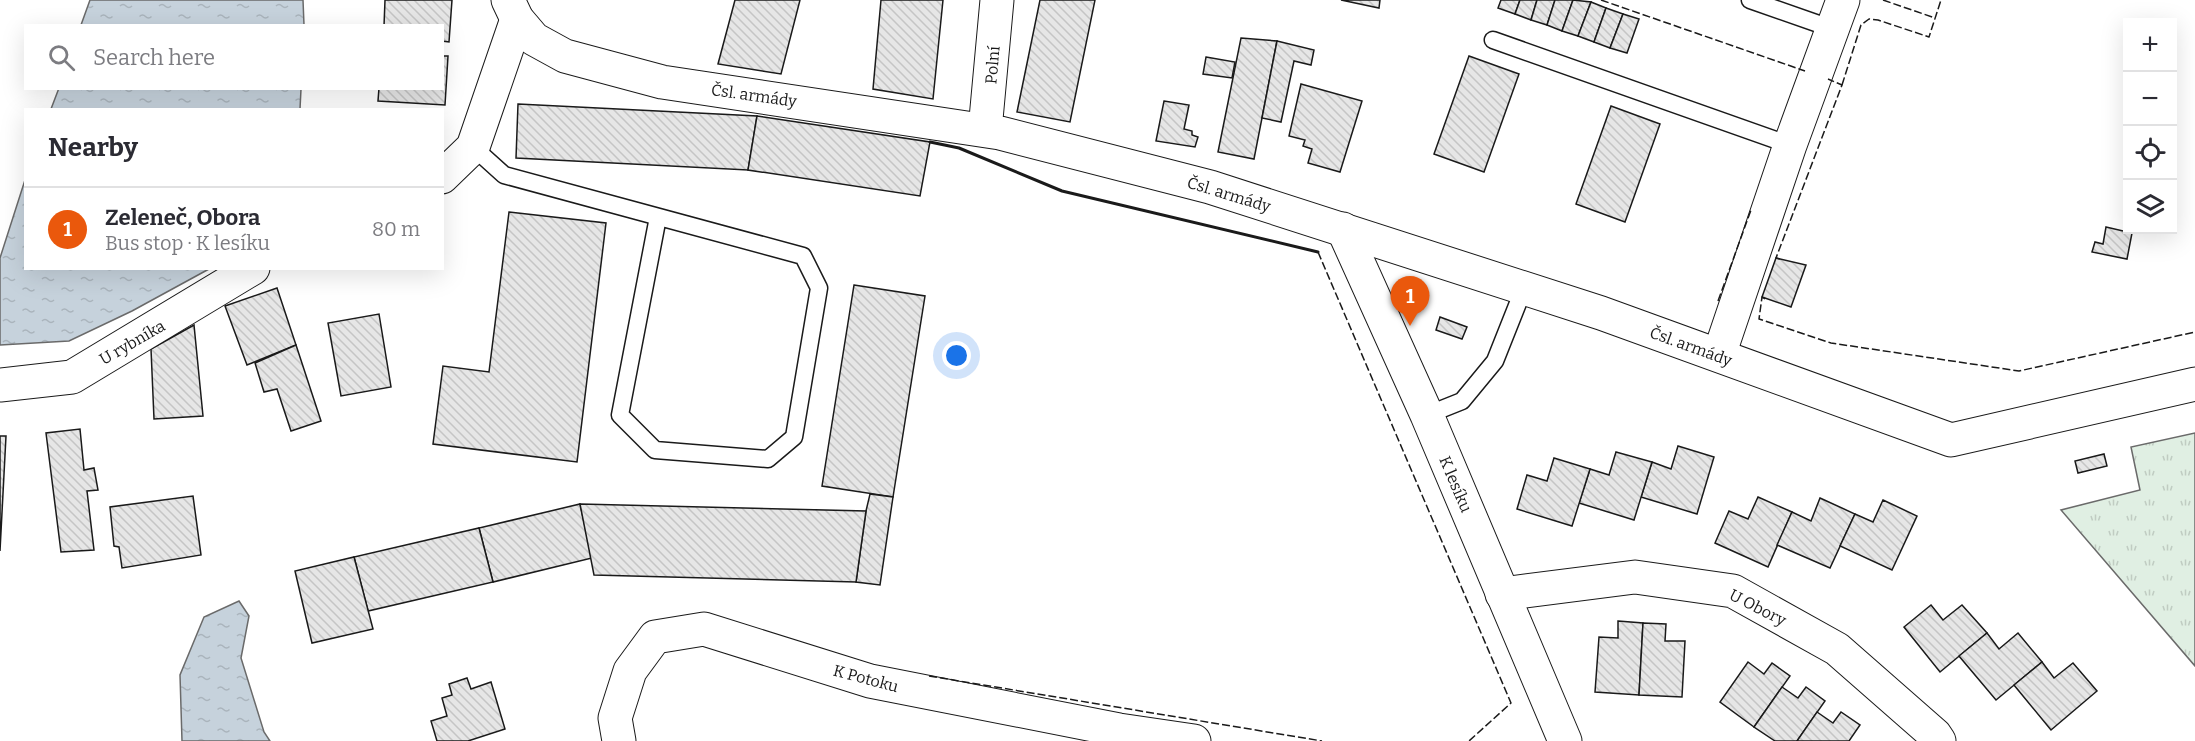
<!DOCTYPE html>
<meta charset="utf-8">
<style>
:root{--surface:#fff;--page:#f7f7f7;--text:#2b2b33;--muted:#7c7c81;--line:#e1e1e2;--accent:#ea580c}
body{margin:0;font-family:Bitter,serif;background:var(--page);color:var(--text)}
.controls{position:absolute;right:18px;top:18px;display:grid;overflow:hidden;border-radius:0px;box-shadow:0 6px 24px #0002}
.controls button{width:54px;height:54px;display:grid;place-items:center;padding:0;border:0;border-bottom:2px solid var(--line);background:var(--surface);color:var(--text);font:30px sans-serif}
.you{position:absolute;left:957px;top:356px;width:21px;height:21px;margin:-15px;border:4px solid #fff;border-radius:50%;background:#1a73e8;box-shadow:0 0 0 9px #1a73e833}
.badge{display:grid;place-items:center;width:39px;height:39px;border-radius:50%;background:var(--accent);color:#fff;font-size:20px;font-weight:700}
.pin{position:absolute;translate:-50% -50px;filter:drop-shadow(0 2px 3px #0008)}
.pin::after{content:'';position:absolute;top:32px;width:21px;height:18px;background:inherit;clip-path:polygon(0 0,100% 0,50% 100%)}
.list{margin:0;padding:0;list-style:none}
h2{display:flex;justify-content:space-between;align-items:center;height:78px;margin:0;padding:0 24px;font-size:26px}
h2 small{font-size:20px;font-weight:400;color:var(--muted)}
.list li{display:grid;grid-template-columns:39px 1fr auto;gap:18px;align-items:center;box-sizing:border-box;height:84px;padding:0 24px;border-top:2px solid var(--line)}
.list b{display:block;font-size:22px;white-space:nowrap}
.list p{margin:0;font-size:20px;white-space:nowrap;color:var(--muted)}
.list em{font-size:20px;font-style:normal;color:var(--muted)}
.icon{flex:none;width:33px;height:33px;fill:none;stroke:currentColor;stroke-width:2;stroke-linecap:round;stroke-linejoin:round}
.map{position:relative;flex:none;width:2195px;height:741px;overflow:hidden}
.search{position:absolute;background:var(--surface);box-shadow:0 6px 24px #0002;left:24px;top:24px;width:420px;height:66px;display:flex;align-items:center;gap:15px;box-sizing:border-box;padding:0 21px;border-radius:0px;color:var(--muted);font-size:22px}
.panel{position:absolute;background:var(--surface);box-shadow:0 6px 24px #0002;left:24px;top:108px;width:420px;height:162px;border-radius:0px}
.map>svg:first-child{display:block}
.park{fill:url(#park-tufts);stroke:#6a6a6a;stroke-width:1.5}
.water{fill:url(#water-ripples);stroke:#6a6a6a;stroke-width:1.5}
.building{fill:url(#building-back-hatch);stroke:#1a1a1a;stroke-width:1.5}
.lines{fill:none;stroke-linecap:round;stroke-linejoin:round}
.lane-casing{stroke:#1a1a1a;stroke-width:19}
.street-casing{stroke:#1a1a1a;stroke-width:35}
.secondary-casing{stroke:#1a1a1a;stroke-width:35}
.lane{stroke:#fff;stroke-width:16}
.street{stroke:#fff;stroke-width:33}
.secondary{stroke:#fff;stroke-width:33}
.fence{stroke:#1a1a1a;stroke-width:1.5;stroke-dasharray:8 3;stroke-linecap:butt}
.wall{stroke:#1a1a1a;stroke-width:3}
.labels{text-anchor:middle;stroke-width:4.5;stroke-linejoin:round;paint-order:stroke}
.street-label{font-size:16px;fill:#1a1a1a;stroke:#fff}
</style>
<div class="map">
<svg width="2195" height="741" viewBox="0 0 2195 741">
<defs>
<pattern id="park-tufts" width="24" height="20" patternUnits="userSpaceOnUse" patternTransform="scale(1.5)"><rect width="24" height="20" fill="#e0efe3"/><path d="M3 7l-1-3M5 7V3M7 7l1-3M15 17l-1-3M17 17v-4M19 17l1-3" fill="none" stroke="#c0ccc2"/></pattern>
<pattern id="water-ripples" width="26" height="14" patternUnits="userSpaceOnUse" patternTransform="scale(1.5)"><rect width="26" height="14" fill="#c6d2dc"/><path d="M2 4q2-2 4 0t4 0M15 11q2-2 4 0t4 0" fill="none" stroke="#aab4bc"/></pattern>
<pattern id="building-back-hatch" width="6" height="6" patternUnits="userSpaceOnUse" patternTransform="scale(1.5)"><rect width="6" height="6" fill="#e6e6e6"/><path d="M-1 5l2 2M0 0l6 6M5-1l2 2" fill="none" stroke="#c5c5c5"/></pattern>
</defs>
<rect width="100%" height="100%" fill="#fff"/>
<polygon class="park" points="2195,433 2195,666 2061,510 2140,490 2131,447"/>
<g class="water">
<polygon points="90,0 303,0 304,25 81,25"/>
<polygon points="59,88 301,88 301,89 300,109 51,109"/>
<polygon points="25,180 26,268 209,269 132,311 69,341 0,345 0,258"/>
<polygon points="239,601 249,616 241,658 264,732 270,741 182,741 180,675 204,617"/>
</g>
<g class="building">
<polygon points="385,0 452,0 449,42 442,41 442,26 384,26"/>
<polygon points="735,0 800,0 781,74 718,64"/>
<polygon points="881,0 943,0 933,99 873,89"/>
<polygon points="1040,0 1095,0 1070,122 1017,112"/>
<polygon points="1341,0 1380,0 1379,8"/>
<polygon points="1501,0 1520,0 1515,14 1498,8"/>
<polygon points="1520,0 1537,0 1531,20 1515,14"/>
<polygon points="1537,0 1555,0 1547,25 1531,20"/>
<polygon points="1555,0 1573,0 1562,31 1547,25"/>
<polygon points="1573,0 1591,2 1578,36 1562,31"/>
<polygon points="1591,2 1606,8 1594,42 1578,36"/>
<polygon points="1606,8 1623,14 1610,48 1594,42"/>
<polygon points="1623,14 1639,19 1627,53 1610,48"/>
<polygon points="1241,38 1277,41 1254,159 1218,152"/>
<polygon points="1277,41 1314,50 1311,65 1294,61 1281,122 1262,118"/>
<polygon points="442,56 448,56 445,105 378,101 379,88 442,88"/>
<polygon points="1469,56 1519,74 1484,172 1434,154"/>
<polygon points="1206,57 1235,62 1232,78 1203,74"/>
<polygon points="1301,84 1362,101 1340,172 1308,163 1312,149 1303,146 1305,140 1289,136"/>
<polygon points="1164,101 1189,105 1184,129 1192,131 1192,135 1198,137 1195,147 1156,141"/>
<polygon points="518,104 757,116 748,170 516,158"/>
<polygon points="1611,106 1660,124 1625,222 1576,204"/>
<polygon points="757,116 930,142 920,196 748,170"/>
<polygon points="509,212 606,223 577,462 433,444 443,366 489,372"/>
<polygon points="2106,227 2132,233 2127,259 2092,252 2095,242 2103,244"/>
<polygon points="1776,258 1806,265 1791,307 1762,297"/>
<polygon points="854,285 925,296 893,497 822,486"/>
<polygon points="277,288 296,345 247,365 225,306"/>
<polygon points="379,314 391,387 341,396 328,323"/>
<polygon points="1440,317 1467,327 1462,339 1436,330"/>
<polygon points="194,325 203,416 154,419 151,349"/>
<polygon points="296,345 321,421 291,431 277,389 264,392 255,363"/>
<polygon points="80,429 84,470 94,468 98,490 87,491 94,550 61,552 46,433"/>
<polygon points="0,436 6,436 0,551"/>
<polygon points="1678,446 1714,457 1697,514 1641,497 1652,462 1671,469"/>
<polygon points="1616,452 1652,462 1634,520 1579,503 1590,469 1609,475"/>
<polygon points="2104,454 2107,466 2078,473 2075,461"/>
<polygon points="1554,458 1590,469 1572,526 1517,509 1527,475 1547,481"/>
<polygon points="870,494 893,497 880,585 856,582 866,511"/>
<polygon points="193,496 201,555 122,568 119,547 114,546 110,507"/>
<polygon points="1758,497 1792,512 1768,567 1715,543 1729,511 1748,519"/>
<polygon points="1820,498 1855,514 1830,568 1777,545 1792,512 1811,521"/>
<polygon points="1883,500 1917,516 1892,570 1840,546 1855,514 1873,522"/>
<polygon points="580,504 592,558 493,582 479,528"/>
<polygon points="580,504 866,511 856,582 594,575"/>
<polygon points="479,528 493,582 368,611 354,557"/>
<polygon points="354,557 373,629 312,643 295,571"/>
<polygon points="1931,605 1943,620 1962,605 1987,633 1940,672 1904,627"/>
<polygon points="1618,621 1643,623 1639,695 1595,692 1599,637 1618,638"/>
<polygon points="1643,623 1666,624 1665,641 1685,641 1682,697 1639,695"/>
<polygon points="1987,633 1999,649 2018,633 2042,662 1996,700 1959,656"/>
<polygon points="1748,662 1764,674 1772,663 1790,676 1754,727 1720,702"/>
<polygon points="2042,662 2054,678 2073,663 2097,691 2051,730 2014,685"/>
<polygon points="467,678 471,689 491,682 505,729 468,741 437,741 431,721 447,716 442,698 452,695 449,684"/>
<polygon points="1782,687 1798,698 1806,687 1825,701 1797,741 1775,741 1754,727"/>
<polygon points="1817,712 1833,723 1841,712 1860,725 1849,741 1797,741"/>
</g>
<g class="lines">
<defs>
<g id="lane">
<polyline points="1750,0 1833,29"/>
<polyline points="1493,40 1790,145"/>
<polyline points="473,147 504,175 803,256 819,288 794,437 768,459 655,450 620,415 658,217"/>
<polyline points="1427,415 1462,401 1495,361 1524,288"/>
</g>
<g id="street">
<polyline points="985,130 997,0"/>
<polyline points="442,177 473,147 517,19"/>
<polyline points="1343,229 1427,415 1565,741"/>
<polyline points="1719,355 1790,145 1843,0"/>
<polyline points="0,385 72,377 253,268"/>
<polyline points="1502,594 1635,577 1733,591 1837,649 1935,735 1939,741"/>
<polyline points="619,741 615,718 630,671 655,637 704,629 870,681 1119,730 1194,741"/>
</g>
<polyline id="secondary" points="508,0 517,19 534,39 565,56 662,82 1000,133 1210,187 1601,313 1951,440 2195,384"/>
</defs>
<use href="#lane" class="lane-casing"/>
<use href="#street" class="street-casing"/>
<use href="#secondary" class="secondary-casing"/>
<use href="#lane" class="lane"/>
<use href="#street" class="street"/>
<use href="#secondary" class="secondary"/>
<g class="fence">
<polyline points="1601,0 1805,71"/>
<polyline points="1883,0 1935,18"/>
<polyline points="1842,85 1861,25 1869,19 1878,20 1929,37 1941,0"/>
<polyline points="1318,252 1511,703 1469,741"/>
<polyline points="1780,259 1776,258 1842,85 1828,79"/>
<polyline points="1765,299 1762,297 1759,319 1831,343 2019,371 2195,332"/>
<polyline points="1718,301 1751,210"/>
<polyline points="929,676 1322,741"/>
</g>
<polyline class="wall" points="930,142 959,148 1062,191 1318,252"/>
</g>
<g class="labels">
<g class="street-label">
<text transform="translate(992 65) rotate(-85)" y="6">Polní</text>
<text transform="translate(754 95) rotate(8)" y="6">Čsl. armády</text>
<text transform="translate(1229 194) rotate(17)" y="6">Čsl. armády</text>
<text transform="translate(132 342) rotate(-30)" y="6">U rybníka</text>
<text transform="translate(1691 346) rotate(20)" y="6">Čsl. armády</text>
<text transform="translate(1456 484) rotate(67)" y="6">K lesíku</text>
<text transform="translate(1758 607) rotate(27)" y="6">U Obory</text>
<text transform="translate(866 678) rotate(15)" y="6">K Potoku</text>
</g>
</g>
</svg>
<div class="controls">
<button>+</button>
<button>−</button>
<button><svg class="icon" aria-label="locate" viewBox="0 0 24 24"><circle cx="12" cy="12" r="6"/><path d="M12 2v4M12 18v4M2 12h4M18 12h4"/></svg></button>
<button><svg class="icon" aria-label="layers" viewBox="0 0 24 24"><path d="M12 4l9 5-9 5-9-5zM3 14l9 5 9-5"/></svg></button>
</div>
<div class="you"></div>
<div class="pin badge" style="left:1410px;top:326px">1</div>
<div class="search"><svg class="icon" aria-label="search" viewBox="0 0 24 24"><circle cx="10" cy="10" r="6"/><path d="M15 15l6 6"/></svg>Search here</div>
<section class="panel">
<h2>Nearby<small></small></h2>
<ul class="list">
<li><span class="badge">1</span><div><b>Zeleneč, Obora</b><p>Bus stop · K lesíku</p></div><em>80 m</em></li>
</ul>
</section>
</div>
